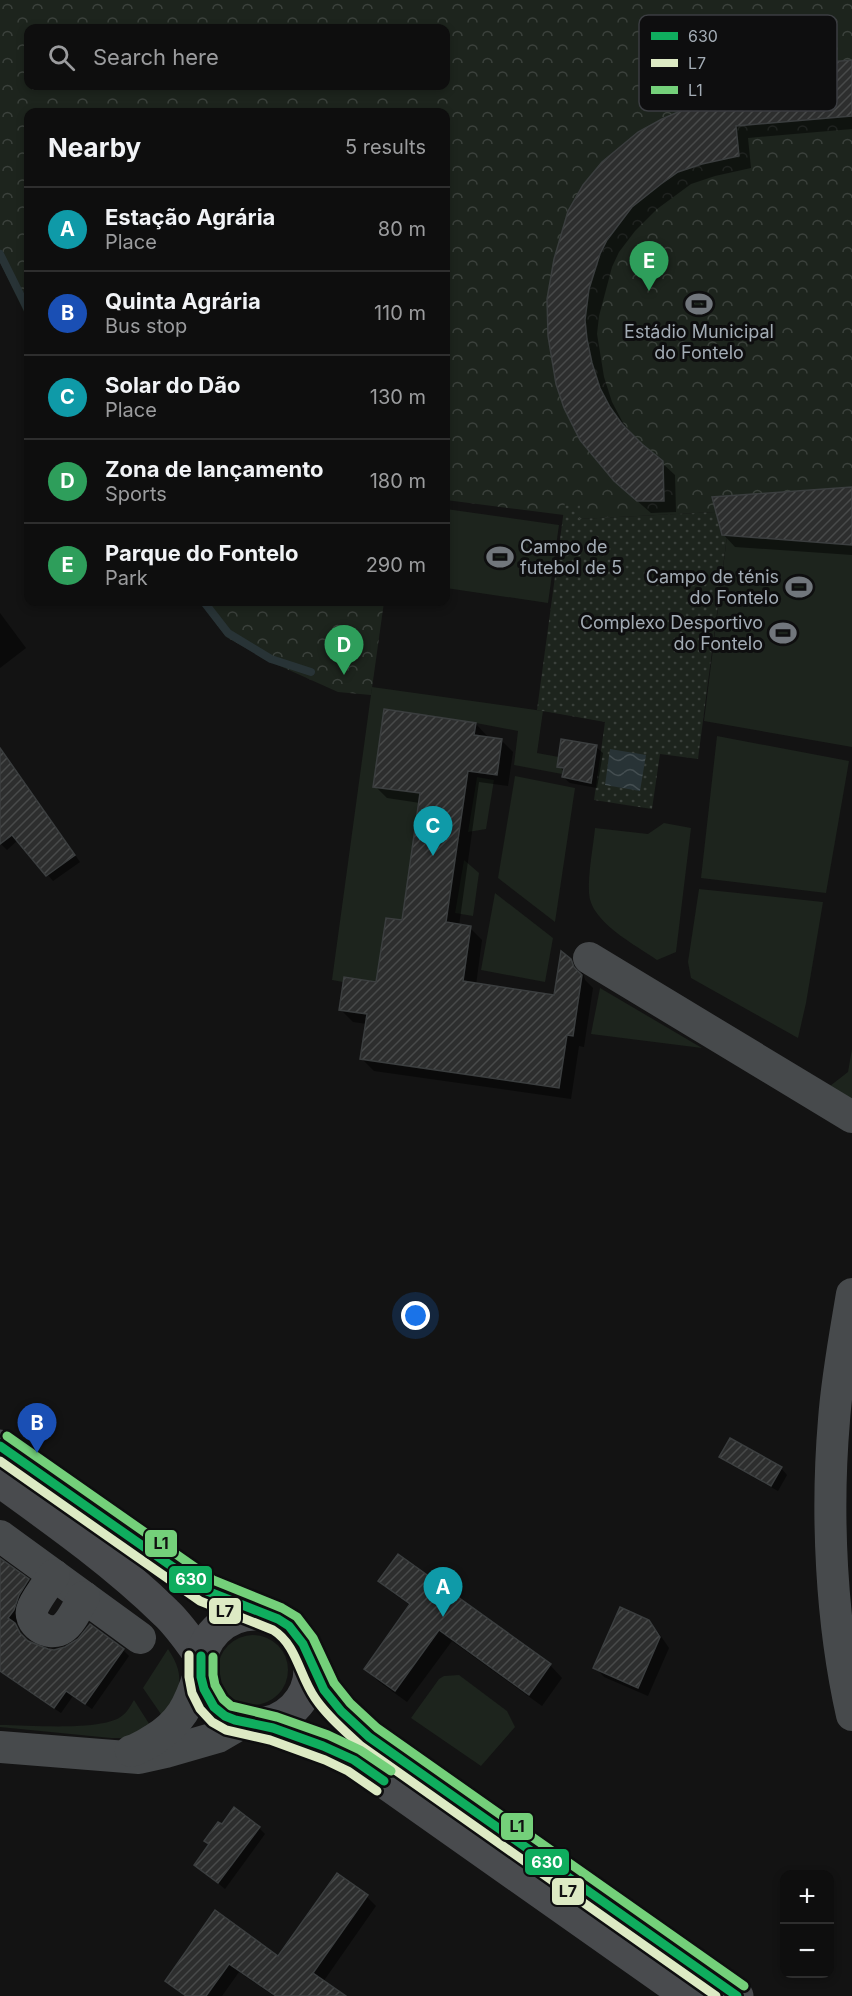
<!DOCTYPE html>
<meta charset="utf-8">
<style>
:root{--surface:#0e0e0e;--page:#171717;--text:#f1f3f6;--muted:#9b9c9e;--line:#2e2e2e;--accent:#1a73e8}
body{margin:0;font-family:Inter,sans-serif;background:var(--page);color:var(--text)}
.controls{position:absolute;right:18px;bottom:18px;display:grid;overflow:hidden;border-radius:12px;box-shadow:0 3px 9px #0003}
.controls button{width:54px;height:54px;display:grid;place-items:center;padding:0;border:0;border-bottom:2px solid var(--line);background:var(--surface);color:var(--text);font:30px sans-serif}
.you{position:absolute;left:416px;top:1316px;width:21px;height:21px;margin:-15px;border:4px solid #fff;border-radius:50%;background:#1a73e8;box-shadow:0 0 0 9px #1a73e833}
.badge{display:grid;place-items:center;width:39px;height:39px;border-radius:50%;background:var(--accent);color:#fff;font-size:20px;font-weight:700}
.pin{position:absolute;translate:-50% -50px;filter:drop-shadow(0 2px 3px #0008)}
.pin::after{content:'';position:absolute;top:32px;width:21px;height:18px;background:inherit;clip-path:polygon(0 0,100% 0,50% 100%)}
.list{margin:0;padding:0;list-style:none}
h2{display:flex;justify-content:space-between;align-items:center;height:78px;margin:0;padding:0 24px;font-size:26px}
h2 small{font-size:20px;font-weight:400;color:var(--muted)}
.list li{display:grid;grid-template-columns:39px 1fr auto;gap:18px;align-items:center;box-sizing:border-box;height:84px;padding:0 24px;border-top:2px solid var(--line)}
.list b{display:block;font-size:22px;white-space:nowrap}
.list p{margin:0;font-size:20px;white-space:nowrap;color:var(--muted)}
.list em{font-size:20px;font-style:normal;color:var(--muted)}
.icon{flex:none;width:33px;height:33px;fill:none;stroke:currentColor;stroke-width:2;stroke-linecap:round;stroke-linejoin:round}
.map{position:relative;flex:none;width:852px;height:1996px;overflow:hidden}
.search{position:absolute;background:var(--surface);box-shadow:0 3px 9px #0003;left:24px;top:24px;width:426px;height:66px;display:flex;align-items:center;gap:15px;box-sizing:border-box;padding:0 21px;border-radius:12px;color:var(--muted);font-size:22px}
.panel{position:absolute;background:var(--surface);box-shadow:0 3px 9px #0003;left:24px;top:108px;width:426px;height:498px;border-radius:12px}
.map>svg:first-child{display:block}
.grass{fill:#1d241d}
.park{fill:url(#park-crowns);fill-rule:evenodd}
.garden{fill:url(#garden-dots)}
.water{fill:url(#water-waves)}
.shadow{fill:#0007}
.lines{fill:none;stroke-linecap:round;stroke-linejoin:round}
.stream{stroke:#283336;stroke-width:8}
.building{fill:url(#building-hatch);stroke:#3b3e3f;stroke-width:1.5}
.minor{stroke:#474a4c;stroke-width:32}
.major{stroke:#494b4e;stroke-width:33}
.bus-1-casing{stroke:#0e0e0f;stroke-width:14}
.bus-2-casing{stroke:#0e0e0f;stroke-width:14}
.bus-3-casing{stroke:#0e0e0f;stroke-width:14}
.bus-1{stroke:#0fad5e;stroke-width:9}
.bus-2{stroke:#ddeac4;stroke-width:9}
.bus-3{stroke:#74d07a;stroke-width:9}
.labels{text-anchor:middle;stroke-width:6;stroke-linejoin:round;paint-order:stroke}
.poi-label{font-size:18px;fill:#a3acb5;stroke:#0e0e0f;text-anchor:end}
.key{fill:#0e0e0f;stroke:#3b3d41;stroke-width:1.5}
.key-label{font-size:16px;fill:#a3acb5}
.line-badge{stroke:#0e0e0f;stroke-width:2}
.badge-label{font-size:16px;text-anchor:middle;font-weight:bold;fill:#fff}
.pale-badge-label{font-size:16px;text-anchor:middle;font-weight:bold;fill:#111}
</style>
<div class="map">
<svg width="852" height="1996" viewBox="0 0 852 1996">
<defs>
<pattern id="park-crowns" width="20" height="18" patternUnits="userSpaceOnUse" patternTransform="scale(1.5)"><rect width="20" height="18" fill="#1d241d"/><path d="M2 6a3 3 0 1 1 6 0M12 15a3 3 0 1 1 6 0" fill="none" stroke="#3b413c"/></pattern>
<pattern id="garden-dots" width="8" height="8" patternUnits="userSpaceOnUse" patternTransform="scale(1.5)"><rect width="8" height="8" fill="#1d241d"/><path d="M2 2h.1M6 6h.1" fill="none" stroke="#3b413c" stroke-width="1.8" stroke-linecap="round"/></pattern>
<pattern id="water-waves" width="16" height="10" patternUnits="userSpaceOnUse" patternTransform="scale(1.5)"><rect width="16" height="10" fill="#283336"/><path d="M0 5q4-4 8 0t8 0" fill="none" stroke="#444e51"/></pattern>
<pattern id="building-hatch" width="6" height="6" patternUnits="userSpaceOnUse" patternTransform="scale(1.5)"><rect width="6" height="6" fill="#2d2e2e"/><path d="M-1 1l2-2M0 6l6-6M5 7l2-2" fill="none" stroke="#484a4a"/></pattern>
</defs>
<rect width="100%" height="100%" fill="#131313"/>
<g class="grass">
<polygon points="852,60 852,747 704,721 727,536 722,535 712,497"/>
<polygon points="446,509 559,525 548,603 446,588"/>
<polygon points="372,687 543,711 537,753 559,757 563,768 562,774 514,765 518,731 476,723 384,709 373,786 420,793 402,920 386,918 375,993 370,981 344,977 343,982 332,980"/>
<polygon points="717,736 849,761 826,893 701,878"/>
<polygon points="515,776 575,788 555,922 498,878"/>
<polygon points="477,777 494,780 486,829 468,832"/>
<path d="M664,823L691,828L676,952L657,960C636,945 590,922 589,893C588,872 593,849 595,828L648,834Z"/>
<polygon points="464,860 479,873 473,916 455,913"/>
<polygon points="699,889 823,902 806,1003 798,1038 691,978 688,962"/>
<polygon points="495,893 553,938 545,982 481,970"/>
<polygon points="600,988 702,1048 591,1034"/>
<polygon points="852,1049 852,1099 830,1086 848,1072"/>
<circle cx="253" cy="1670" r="35"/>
<path d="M168,1649C188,1679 178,1692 165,1720L143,1688Z"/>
<polygon points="459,1675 507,1711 515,1727 481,1766 411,1718 439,1679 444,1676"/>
<path d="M134,1700L153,1730L125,1738H111L0,1727V1725C30,1725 94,1731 119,1718C126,1714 130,1707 134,1700Z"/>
</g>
<g class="park">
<path d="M0,0H852V545L722,535L716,512L579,519V506L566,503L564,515L446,500V112H28V320L0,262ZM28,28H446V86H28Z"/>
<polygon points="200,602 384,602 371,695 338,692 271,662 226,637"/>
</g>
<polygon class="garden" points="565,502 580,505 579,519 716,512 721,535 727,536 698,759 660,754 652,809 594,800 605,722 537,710"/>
<polygon class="water" points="610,749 646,755 640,791 605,785"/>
<g class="shadow">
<polygon points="852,62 852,129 748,138 751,168 715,176 691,184 657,209 635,231 619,252 612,267 599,316 597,334 604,377 612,402 622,421 635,438 675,475 676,512 651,513 628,493 552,279 742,95"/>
<polygon points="852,488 852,555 735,547 723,534"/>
<polygon points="0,613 26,648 0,668"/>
<polygon points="476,724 487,736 487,738 501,740 513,752 508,786 479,782 459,926 470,928 482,940 476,985 555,997 570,960 583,973 585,980 593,988 584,1047 579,1046 571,1099 374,1071 362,1059 367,1024 353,1022 341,1010 378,983 403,922 420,803 387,798 375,786"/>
<polygon points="596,747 603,753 597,788 570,783 563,777 564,772 559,766"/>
<polygon points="2,753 8,759 80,862 53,881 18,840 7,850 0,843 0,755"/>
<polygon points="721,1456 781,1468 787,1475 778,1491 728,1463"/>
<polygon points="0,1560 34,1586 23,1605 17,1620 18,1622 15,1625 22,1640 25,1639 21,1631 26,1641 47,1650 123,1650 129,1656 92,1709 73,1696 61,1713 0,1672"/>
<polygon points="380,1581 550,1665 562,1678 542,1706 452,1641 407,1702 378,1681 366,1669 411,1606 393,1593"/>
<polygon points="648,1622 658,1632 669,1648 648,1696 604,1677 595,1667"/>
<polygon points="259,1828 265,1834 225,1889 196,1865"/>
<polygon points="337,1876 367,1897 376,1906 323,1982 343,1996 274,1996 239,1972 222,1996 185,1996 167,1981 216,1912 278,1958"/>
</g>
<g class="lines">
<g class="stream">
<polyline points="0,254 28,310"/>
<polyline points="204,602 228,633 271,659 311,672"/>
</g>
</g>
<g class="building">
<polygon points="852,60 852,116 736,126 739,156 702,164 678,172 661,184 632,207 607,240 600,254 589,289 585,320 587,339 592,363 600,388 610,407 622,424 642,444 663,461 664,501 637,501 614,481 580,440 564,408 556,384 548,336 547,299 554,259 568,211 583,185 602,162 638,132 662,119 701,102 741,94 746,78 759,70 785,66"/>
<polygon points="852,487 852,545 722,535 712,497"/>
<polygon points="384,709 476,723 474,735 502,739 497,775 468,771 446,922 471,926 463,981 554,995 561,951 571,959 574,967 582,975 573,1036 567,1035 559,1088 360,1059 367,1014 339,1010 344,977 376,982 386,918 402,920 420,793 373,787"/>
<polygon points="561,739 597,745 591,783 562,777 564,768 557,767"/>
<polygon points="0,748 75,855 46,876 12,835 0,844"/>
<polygon points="730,1438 782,1467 771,1486 719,1457"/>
<polygon points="398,1554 551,1664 529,1695 439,1630 395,1691 364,1669 410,1604 378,1581"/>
<polygon points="0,1558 29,1579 19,1595 14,1610 8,1618 15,1623 20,1633 28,1641 48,1649 54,1650 65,1647 78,1639 90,1624 124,1649 85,1704 66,1691 54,1708 0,1671"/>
<polygon points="620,1607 649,1620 660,1637 638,1688 593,1668"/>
<polygon points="234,1807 260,1827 218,1883 194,1865 209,1844 204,1841 218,1822 222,1824"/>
<polygon points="337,1873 368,1895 313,1973 346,1996 276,1996 229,1964 206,1996 186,1996 165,1981 215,1910 278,1956"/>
</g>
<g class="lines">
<g class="minor">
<polyline points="589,958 852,1117"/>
<path d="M852,1294C845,1336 837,1378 834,1420C826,1514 831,1622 852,1715"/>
<polyline points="0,1536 140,1638"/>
<path d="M54,1575C47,1585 38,1596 33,1607C26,1623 49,1638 63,1628C72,1622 78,1606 84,1597"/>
<polyline points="0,1747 139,1758 166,1752 218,1737 242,1723"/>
<path d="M131,1751C139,1749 146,1744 153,1740C181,1723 189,1705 199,1675"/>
</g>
<g class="major">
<polyline points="0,1446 207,1591 264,1615"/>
<path d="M0,1481C57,1522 116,1564 166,1613C179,1625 190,1642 201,1656"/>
<circle cx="255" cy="1669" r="55"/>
<polyline points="309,1660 326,1692 341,1711 369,1737 737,1996"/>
<polyline points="259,1725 296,1736 352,1759 688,1996"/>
</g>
<defs>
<g id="bus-1">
<polyline points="0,1446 207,1591 278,1619 289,1626 303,1644 324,1690 341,1711 369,1737 737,1996"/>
<polyline points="201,1656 201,1677 204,1689 214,1707 225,1716 235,1720 273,1728 323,1746 354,1760 384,1781"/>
</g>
<g id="bus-2">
<path d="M0,1461L200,1601L273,1630C297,1645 299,1675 315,1698C327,1716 345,1731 361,1746L716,1996"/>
<polyline points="189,1655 189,1677 192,1693 200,1709 212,1722 226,1730 270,1740 325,1760 348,1771 377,1791"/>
</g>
<g id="bus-3">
<polyline points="7,1436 213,1580 282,1608 297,1617 313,1638 334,1683 350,1703 377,1728 744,1986"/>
<polyline points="213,1657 213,1675 215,1685 223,1699 231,1706 277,1717 328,1735 360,1750 391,1771"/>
</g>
</defs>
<use href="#bus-1" class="bus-1-casing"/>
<use href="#bus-2" class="bus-2-casing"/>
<use href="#bus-3" class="bus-3-casing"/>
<use href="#bus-1" class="bus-1"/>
<use href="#bus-2" class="bus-2"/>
<use href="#bus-3" class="bus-3"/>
</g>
<defs>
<symbol id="stadium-bare" viewBox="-9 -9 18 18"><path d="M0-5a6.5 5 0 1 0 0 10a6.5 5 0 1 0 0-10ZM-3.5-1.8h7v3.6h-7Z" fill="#71767c" stroke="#0e0e0f" stroke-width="2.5" paint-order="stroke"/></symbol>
</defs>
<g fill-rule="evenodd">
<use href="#stadium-bare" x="680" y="285" width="38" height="38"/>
<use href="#stadium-bare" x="481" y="538" width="38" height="38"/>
<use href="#stadium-bare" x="780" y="568" width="38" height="38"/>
<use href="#stadium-bare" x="764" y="614" width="38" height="38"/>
</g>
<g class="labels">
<g class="poi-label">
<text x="699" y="338" text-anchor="middle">Estádio Municipal<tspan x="699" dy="21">do Fontelo</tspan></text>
<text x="520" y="553" text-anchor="start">Campo de<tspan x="520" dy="21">futebol de 5</tspan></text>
<text x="779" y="583">Campo de ténis<tspan x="779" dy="21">do Fontelo</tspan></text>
<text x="763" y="629">Complexo Desportivo<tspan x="763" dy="21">do Fontelo</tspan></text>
</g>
</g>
<rect x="639" y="15" width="198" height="96" rx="9" class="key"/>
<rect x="651" y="32" width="27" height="8" fill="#0fad5e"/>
<rect x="651" y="59" width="27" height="8" fill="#ddeac4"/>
<rect x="651" y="86" width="27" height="8" fill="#74d07a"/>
<g class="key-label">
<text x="688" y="42">630</text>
<text x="688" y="69">L7</text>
<text x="688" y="96">L1</text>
</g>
<g class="line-badge">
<rect x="144" y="1529" width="34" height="29" rx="6" fill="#74d07a"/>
<rect x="168" y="1565" width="45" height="29" rx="6" fill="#0fad5e"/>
<rect x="208" y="1597" width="34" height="28" rx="6" fill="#ddeac4"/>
<rect x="500" y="1812" width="34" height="29" rx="6" fill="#74d07a"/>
<rect x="524" y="1848" width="46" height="28" rx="6" fill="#0fad5e"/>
<rect x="551" y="1877" width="34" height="29" rx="6" fill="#ddeac4"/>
</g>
<g class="badge-label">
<text x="191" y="1585">630</text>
<text x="547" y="1868">630</text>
</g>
<g class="pale-badge-label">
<text x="161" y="1549">L1</text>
<text x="225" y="1617">L7</text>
<text x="517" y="1832">L1</text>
<text x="568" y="1897">L7</text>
</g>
</svg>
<div class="controls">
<button>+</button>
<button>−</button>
</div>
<div class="you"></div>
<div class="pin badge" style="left:443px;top:1617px;background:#0f9aa8">A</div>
<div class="pin badge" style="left:37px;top:1453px;background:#1a4fb4">B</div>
<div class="pin badge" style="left:433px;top:856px;background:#0f9aa8">C</div>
<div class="pin badge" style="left:344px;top:675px;background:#2e9e5b">D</div>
<div class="pin badge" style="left:649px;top:291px;background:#2e9e5b">E</div>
<div class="search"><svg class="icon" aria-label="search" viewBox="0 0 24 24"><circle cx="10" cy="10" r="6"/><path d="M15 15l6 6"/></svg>Search here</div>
<section class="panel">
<h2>Nearby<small>5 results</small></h2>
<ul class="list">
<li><span class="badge" style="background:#0f9aa8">A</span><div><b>Estação Agrária</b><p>Place</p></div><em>80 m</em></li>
<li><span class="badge" style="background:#1a4fb4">B</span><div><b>Quinta Agrária</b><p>Bus stop</p></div><em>110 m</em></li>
<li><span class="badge" style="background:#0f9aa8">C</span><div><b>Solar do Dão</b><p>Place</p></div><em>130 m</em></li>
<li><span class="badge" style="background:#2e9e5b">D</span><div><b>Zona de lançamento</b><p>Sports</p></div><em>180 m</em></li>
<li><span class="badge" style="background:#2e9e5b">E</span><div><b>Parque do Fontelo</b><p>Park</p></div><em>290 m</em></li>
</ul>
</section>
</div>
